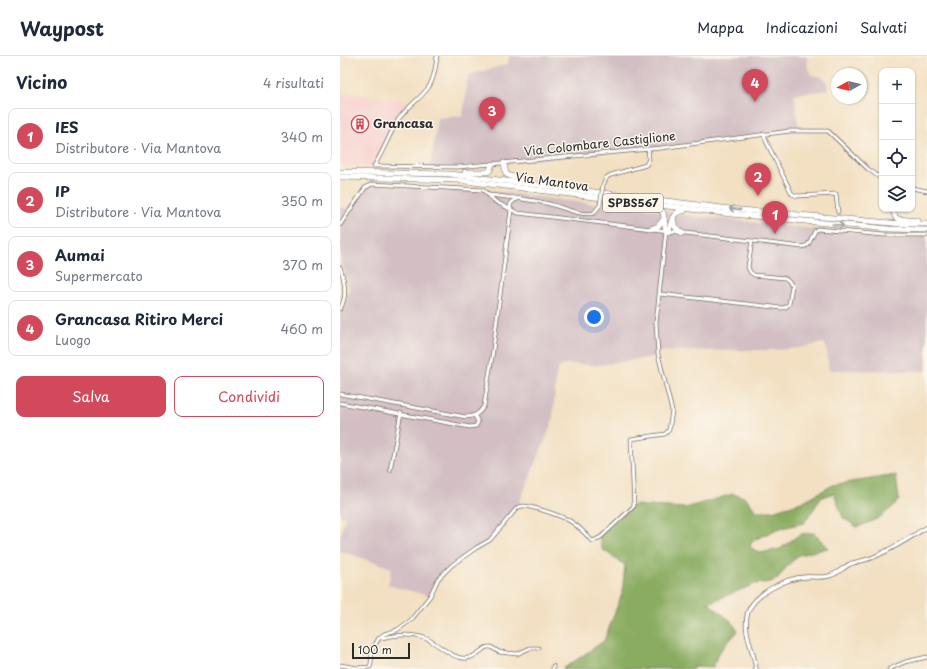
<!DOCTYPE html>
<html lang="it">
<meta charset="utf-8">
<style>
:root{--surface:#fff;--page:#f2f2f3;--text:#1f2937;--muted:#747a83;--line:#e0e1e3;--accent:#d1495b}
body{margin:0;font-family:"Playpen Sans",sans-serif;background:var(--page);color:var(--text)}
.controls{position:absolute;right:12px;top:12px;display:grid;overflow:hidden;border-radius:8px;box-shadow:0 1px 3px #0004}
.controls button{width:36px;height:36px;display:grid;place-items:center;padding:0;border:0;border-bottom:1px solid var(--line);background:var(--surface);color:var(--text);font:20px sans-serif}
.compass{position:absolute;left:491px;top:12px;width:36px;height:36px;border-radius:50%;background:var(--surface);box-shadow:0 1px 3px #0004;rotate:262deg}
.scale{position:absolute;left:12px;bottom:10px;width:58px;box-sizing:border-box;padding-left:4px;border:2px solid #2b2b2b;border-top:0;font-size:11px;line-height:14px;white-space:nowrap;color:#2b2b2b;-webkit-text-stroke:3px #fbf7ec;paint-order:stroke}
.you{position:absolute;left:254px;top:261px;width:14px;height:14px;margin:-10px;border:3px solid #fff;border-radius:50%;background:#1a73e8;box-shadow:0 0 0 6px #1a73e833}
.badge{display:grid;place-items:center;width:26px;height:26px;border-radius:50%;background:var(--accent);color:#fff;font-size:13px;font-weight:700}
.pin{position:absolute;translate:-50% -33px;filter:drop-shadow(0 1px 2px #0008)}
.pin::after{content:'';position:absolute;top:21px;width:14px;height:12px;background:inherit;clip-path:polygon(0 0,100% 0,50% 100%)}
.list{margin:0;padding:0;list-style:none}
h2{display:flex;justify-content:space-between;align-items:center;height:52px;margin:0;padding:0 16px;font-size:17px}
h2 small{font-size:13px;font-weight:400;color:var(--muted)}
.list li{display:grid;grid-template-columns:26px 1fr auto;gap:12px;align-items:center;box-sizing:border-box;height:56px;margin:0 8px 8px;padding:0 8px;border:1px solid var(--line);border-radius:8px}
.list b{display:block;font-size:15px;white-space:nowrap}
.list p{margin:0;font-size:13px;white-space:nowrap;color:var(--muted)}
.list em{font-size:13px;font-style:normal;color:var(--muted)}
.actions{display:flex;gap:8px;padding:12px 16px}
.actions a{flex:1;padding:9px 0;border:1px solid var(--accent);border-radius:8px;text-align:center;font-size:14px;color:var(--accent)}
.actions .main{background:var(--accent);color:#fff}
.icon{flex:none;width:22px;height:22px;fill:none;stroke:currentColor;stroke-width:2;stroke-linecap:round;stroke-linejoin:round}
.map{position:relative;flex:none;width:587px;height:613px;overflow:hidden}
header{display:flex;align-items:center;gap:24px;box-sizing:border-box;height:56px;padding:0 20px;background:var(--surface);border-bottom:1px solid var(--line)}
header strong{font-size:19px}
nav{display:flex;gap:22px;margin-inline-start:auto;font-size:14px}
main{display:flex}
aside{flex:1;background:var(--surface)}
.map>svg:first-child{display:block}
.built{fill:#f7d0cd}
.industrial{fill:#d2bec3}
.forest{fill:#8aac60;stroke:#5a6c46}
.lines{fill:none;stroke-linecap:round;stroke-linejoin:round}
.minor-casing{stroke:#716a60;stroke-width:4.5}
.tertiary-casing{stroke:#716a60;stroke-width:5}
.trunk-casing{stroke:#716a60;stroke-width:6}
.minor{stroke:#fff;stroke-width:3}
.tertiary{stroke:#fff;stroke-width:3.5}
.trunk{stroke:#fff;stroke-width:5}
.minor-bridge-casing{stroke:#716a60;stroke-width:4.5;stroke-linecap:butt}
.minor-bridge{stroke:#fff;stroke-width:3}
.oneway{stroke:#a0a0a0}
.labels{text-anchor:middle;stroke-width:3;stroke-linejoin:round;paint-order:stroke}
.shield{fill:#fbf7ec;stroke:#696865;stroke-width:1}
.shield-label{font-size:11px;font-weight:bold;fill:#2b2b2b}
.poi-label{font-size:12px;font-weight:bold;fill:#2b2b2b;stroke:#fbf7ec;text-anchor:start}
.street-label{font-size:12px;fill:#2b2b2b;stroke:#fbf7ec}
</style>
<header>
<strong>Waypost</strong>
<nav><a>Mappa</a><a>Indicazioni</a><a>Salvati</a></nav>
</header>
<main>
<aside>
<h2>Vicino<small>4 risultati</small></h2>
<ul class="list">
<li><span class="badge">1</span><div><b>IES</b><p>Distributore · Via Mantova</p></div><em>340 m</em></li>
<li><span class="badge">2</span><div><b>IP</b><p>Distributore · Via Mantova</p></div><em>350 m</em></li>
<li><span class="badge">3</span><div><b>Aumai</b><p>Supermercato</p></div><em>370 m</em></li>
<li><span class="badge">4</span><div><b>Grancasa Ritiro Merci</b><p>Luogo</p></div><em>460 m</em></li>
</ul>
<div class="actions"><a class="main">Salva</a><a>Condividi</a></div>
</aside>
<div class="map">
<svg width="587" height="613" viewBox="0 0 587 613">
<rect width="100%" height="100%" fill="#fbf7ec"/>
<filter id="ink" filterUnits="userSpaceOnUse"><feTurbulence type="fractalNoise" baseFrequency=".025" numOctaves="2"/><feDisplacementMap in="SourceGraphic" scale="8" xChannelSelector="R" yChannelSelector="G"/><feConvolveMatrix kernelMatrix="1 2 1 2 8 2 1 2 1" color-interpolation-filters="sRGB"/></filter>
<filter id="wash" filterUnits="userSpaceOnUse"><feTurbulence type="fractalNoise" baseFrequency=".012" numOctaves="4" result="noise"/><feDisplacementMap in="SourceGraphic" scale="16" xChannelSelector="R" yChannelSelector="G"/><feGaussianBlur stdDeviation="0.9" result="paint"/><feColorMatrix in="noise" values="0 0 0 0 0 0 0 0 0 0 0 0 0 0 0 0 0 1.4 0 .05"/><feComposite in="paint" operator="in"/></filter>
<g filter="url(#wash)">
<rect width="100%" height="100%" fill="#f3e0c3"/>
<polygon class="built" points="0,36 73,46 59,63 34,110 0,110"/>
<g class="industrial">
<polygon points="169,0 467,0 468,14 471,15 471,19 483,21 487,25 488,34 454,38 459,74 321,92 118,111 90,111 98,62 123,60 128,19 168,8"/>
<polygon points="32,128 143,134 260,149 322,154 335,158 503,176 544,179 587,179 587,315 489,314 486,290 484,287 459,292 436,294 321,295 313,301 260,309 225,308 218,313 216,319 213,362 209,375 177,452 150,484 112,509 98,523 90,540 48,529 52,512 0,495 0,482 5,461 0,460 0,259 2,255 9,233 5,216 0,207 0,151 7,153 25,132"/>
</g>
<path class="forest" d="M556,419L559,444C546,459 535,465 517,471L503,462L494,437L482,441L464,467L437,473L412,485L410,491L420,497L440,493L460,478L474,477L488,492L459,499L447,510L438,523L430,526L415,528L368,547L391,565L398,575L380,595L373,611L356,610L353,613H223L264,585L282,538L285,509L262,493L259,479L294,449L345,452L393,438L406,442L416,455H432L462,446L493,429Z"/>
</g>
<g filter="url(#ink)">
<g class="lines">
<defs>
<g id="minor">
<polyline points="424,78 426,85 452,138 457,140 496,138 498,156"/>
<polyline points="34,110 118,111 321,92 450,75 488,75 528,113 542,123"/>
<path d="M34,110C43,96 49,79 58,64C66,52 79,44 88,32C94,24 96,10 97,0"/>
<polyline points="263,129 267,121 271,119 306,109 309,103 308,93"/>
<polyline points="572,132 587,135"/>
<path d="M149,139C167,141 186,143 205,147C218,149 241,161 254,157L260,149"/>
<polyline points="0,169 25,132 32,128 143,134 156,146 178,157 462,191 468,189 475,175 477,173 544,179 587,179"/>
<path d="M0,211C5,225 8,240 0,253"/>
<polyline points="320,238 442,252 446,251 449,248 452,230 449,225 445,222 414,219 410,216 408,211 412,185"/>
<path d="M0,338L126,361C135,360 139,358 144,350L152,301L171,154C168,147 174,144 180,142"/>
<polyline points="0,347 130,371 136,370 138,366 135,360"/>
<polyline points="50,414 61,357"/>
<path d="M41,582C56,579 71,577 87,583C99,588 114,605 128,602C135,601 141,594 147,591H151L159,596L177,598L190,592H199"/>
<path d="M0,609L18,612L30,611L31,608L32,594L39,582L44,578L57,574L71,564L90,540L98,523L112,509L136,492L150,484L177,452C179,451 181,450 183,450C192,450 222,460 230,465C238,470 245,477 251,484L253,485L261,481L294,450L291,383L325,378L329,374L332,355L318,298L316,267L326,175"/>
<polyline points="213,610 213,613"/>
<polyline points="549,613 565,606 587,601"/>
</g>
<path id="tertiary" d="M416,613C414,594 402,576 408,556C414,538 446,522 465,521C474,520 483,523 492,519C498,517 504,511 510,508C519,505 528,504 536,500C554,492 571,481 587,471"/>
<g id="trunk">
<polyline points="164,107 166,118 170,120 187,124"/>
<polyline points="0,116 110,118 390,153 562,168 587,168"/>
<polyline points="125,116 148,116 150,114 152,108"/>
<polyline points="0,121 117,124 391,158 549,173 587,174"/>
<polyline points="316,150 323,156 326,175"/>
<polyline points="553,153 555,161 558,163 578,165"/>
<polyline points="333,162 335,171 342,177"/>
<polyline points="311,173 318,170 324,163"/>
<path d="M329,176C331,166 332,155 344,155"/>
</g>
</defs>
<use href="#minor" class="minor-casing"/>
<use href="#tertiary" class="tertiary-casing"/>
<use href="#trunk" class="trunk-casing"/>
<use href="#minor" class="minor"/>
<use href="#tertiary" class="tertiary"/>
<use href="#trunk" class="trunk"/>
<defs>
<polyline id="minor-bridge" points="260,149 263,129"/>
</defs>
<use href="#minor-bridge" class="minor-bridge-casing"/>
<use href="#minor-bridge" class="minor-bridge"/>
</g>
<defs><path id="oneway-shaft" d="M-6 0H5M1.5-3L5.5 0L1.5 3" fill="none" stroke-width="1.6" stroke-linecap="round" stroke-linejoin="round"/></defs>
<g class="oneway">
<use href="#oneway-shaft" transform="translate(395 153) rotate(-174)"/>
<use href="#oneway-shaft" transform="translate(498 169) rotate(6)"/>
</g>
</g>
<defs>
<symbol id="building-ring" viewBox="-11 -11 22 22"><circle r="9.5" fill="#fbf7ec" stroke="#d1495b" stroke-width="1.5"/><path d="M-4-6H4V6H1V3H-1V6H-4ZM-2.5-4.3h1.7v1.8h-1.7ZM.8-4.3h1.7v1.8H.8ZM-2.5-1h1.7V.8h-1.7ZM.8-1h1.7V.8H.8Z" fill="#d1495b"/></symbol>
</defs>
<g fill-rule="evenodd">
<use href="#building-ring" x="10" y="58" width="20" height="20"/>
</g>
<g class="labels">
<rect class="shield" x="263" y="138" width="60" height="18" rx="3"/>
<g class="shield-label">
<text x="293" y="151">SPBS567</text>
</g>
<g class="poi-label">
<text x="33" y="72">Grancasa</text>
</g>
<g class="street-label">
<text transform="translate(260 88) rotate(-6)" y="4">Via Colombare Castiglione</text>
<text transform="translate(212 126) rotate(8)" y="4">Via Mantova</text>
</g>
</g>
</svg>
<div class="controls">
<button>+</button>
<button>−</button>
<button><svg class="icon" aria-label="locate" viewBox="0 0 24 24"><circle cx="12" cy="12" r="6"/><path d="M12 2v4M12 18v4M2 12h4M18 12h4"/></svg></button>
<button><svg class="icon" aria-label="layers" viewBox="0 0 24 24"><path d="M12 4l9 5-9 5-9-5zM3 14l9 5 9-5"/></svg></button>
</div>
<svg class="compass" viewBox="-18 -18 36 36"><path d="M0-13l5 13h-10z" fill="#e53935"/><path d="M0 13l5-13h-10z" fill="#747a83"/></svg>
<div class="scale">100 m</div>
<div class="you"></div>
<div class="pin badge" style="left:435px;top:178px">1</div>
<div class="pin badge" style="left:418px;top:140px">2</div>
<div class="pin badge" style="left:152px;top:74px">3</div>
<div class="pin badge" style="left:415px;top:46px">4</div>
</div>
</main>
